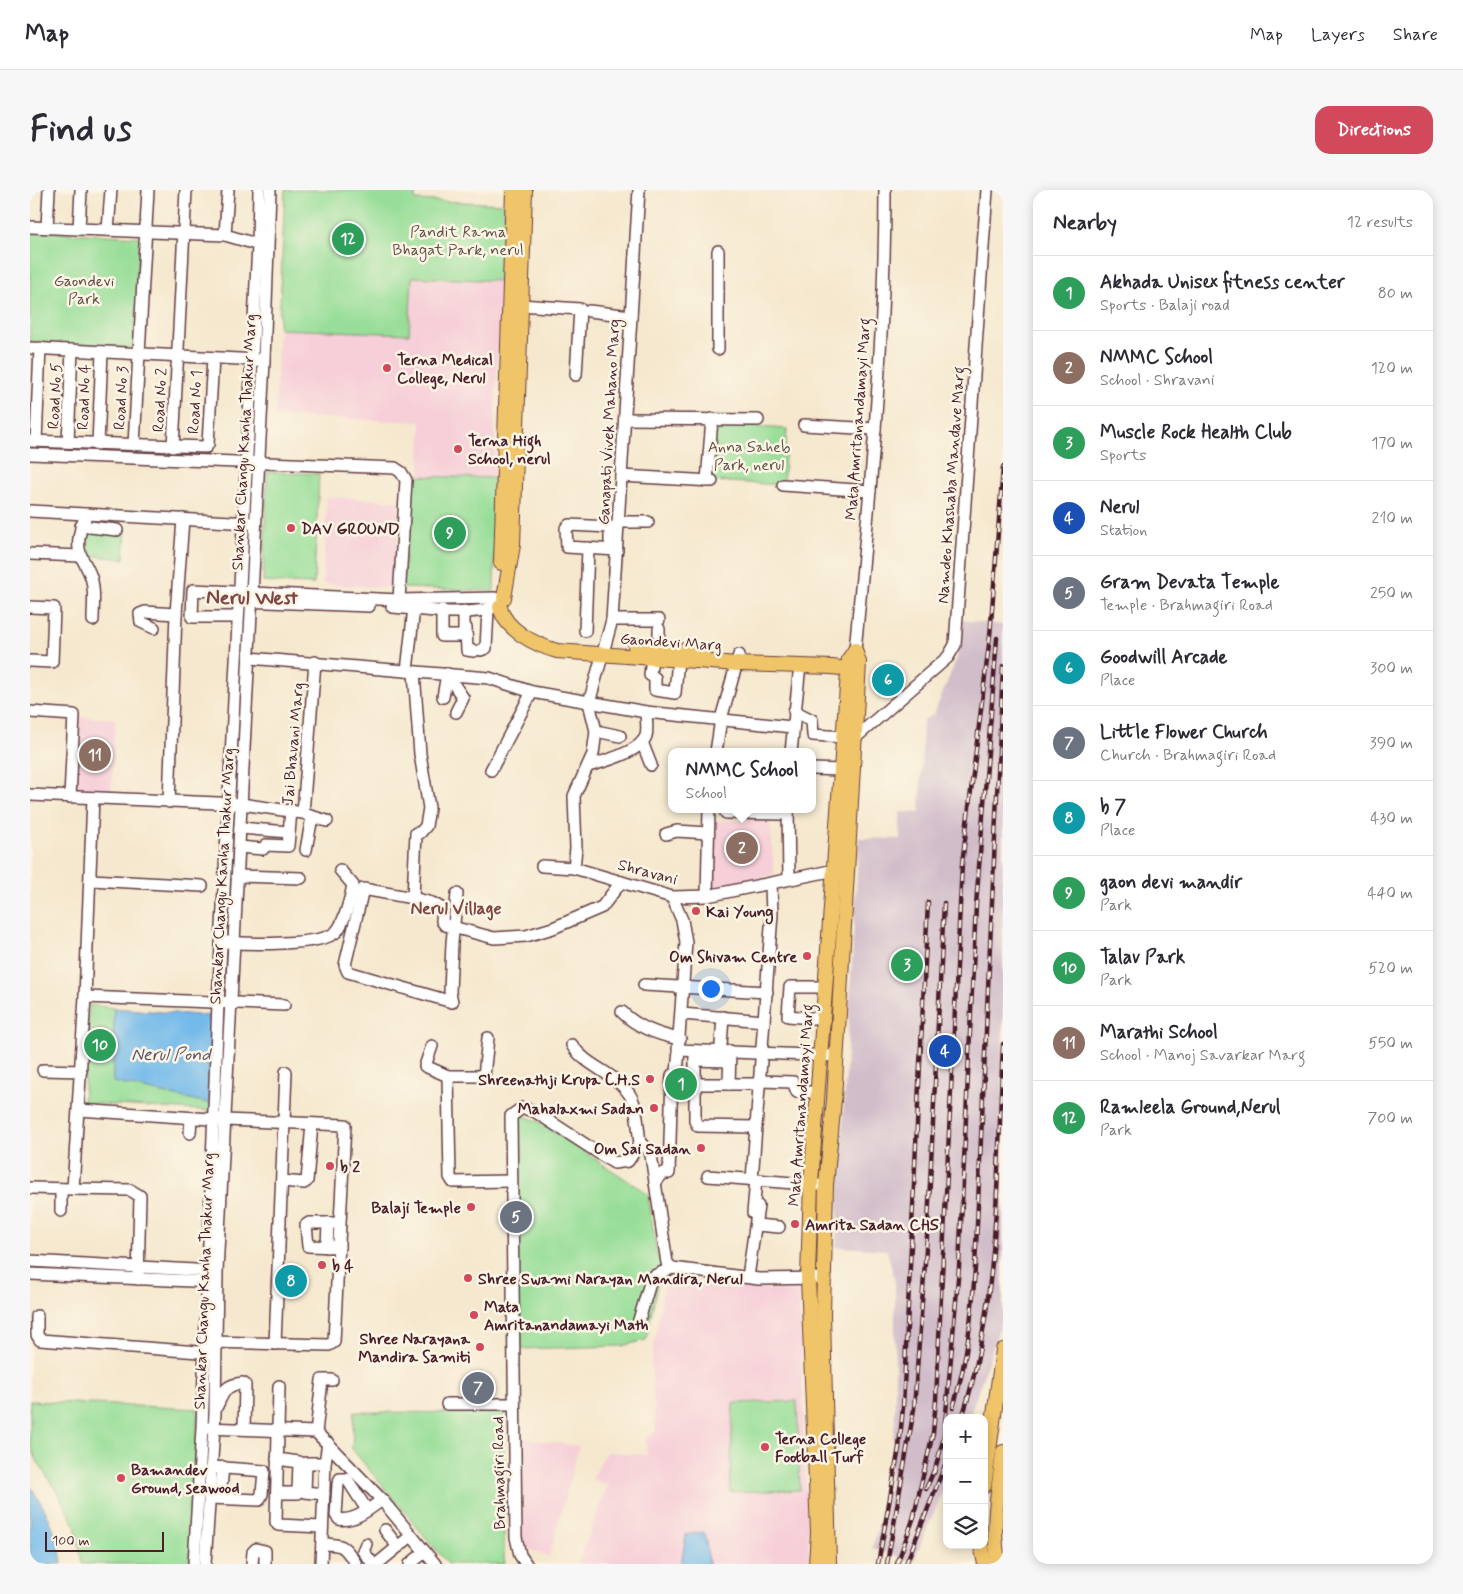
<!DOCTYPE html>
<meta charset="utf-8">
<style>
:root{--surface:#fff;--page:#f7f7f7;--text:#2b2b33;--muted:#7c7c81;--line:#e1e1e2;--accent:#d1495b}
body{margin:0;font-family:Mynerve,sans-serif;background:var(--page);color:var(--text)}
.controls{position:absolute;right:15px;bottom:15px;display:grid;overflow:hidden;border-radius:10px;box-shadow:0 2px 12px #0003}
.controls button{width:45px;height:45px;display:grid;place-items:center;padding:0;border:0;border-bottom:1px solid var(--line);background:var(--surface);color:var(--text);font:25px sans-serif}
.scale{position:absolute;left:15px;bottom:12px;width:119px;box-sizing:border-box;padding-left:5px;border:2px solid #4a1f2b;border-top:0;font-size:14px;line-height:18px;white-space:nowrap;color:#4a1f2b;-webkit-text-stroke:4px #fcf5e5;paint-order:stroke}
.you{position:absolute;left:680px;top:798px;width:18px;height:18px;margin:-12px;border:4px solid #fff;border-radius:50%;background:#1a73e8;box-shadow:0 0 0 8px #1a73e833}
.badge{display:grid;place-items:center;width:32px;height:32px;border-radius:50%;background:var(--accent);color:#fff;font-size:16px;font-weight:700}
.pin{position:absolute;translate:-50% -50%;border:2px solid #fff;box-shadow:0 1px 5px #0006}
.popup{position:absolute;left:638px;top:558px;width:148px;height:65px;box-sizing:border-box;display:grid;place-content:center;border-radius:10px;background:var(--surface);filter:drop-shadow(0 1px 4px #0005);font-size:16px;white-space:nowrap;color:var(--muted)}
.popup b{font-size:19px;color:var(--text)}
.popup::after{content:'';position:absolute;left:50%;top:100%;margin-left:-10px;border:10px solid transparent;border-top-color:var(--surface)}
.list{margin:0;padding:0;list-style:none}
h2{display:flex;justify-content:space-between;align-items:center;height:65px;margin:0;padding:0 20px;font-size:21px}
h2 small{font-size:16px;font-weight:400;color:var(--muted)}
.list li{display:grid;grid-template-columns:32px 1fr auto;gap:15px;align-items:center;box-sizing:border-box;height:75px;padding:0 20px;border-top:1px solid var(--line)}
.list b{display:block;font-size:19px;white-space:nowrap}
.list p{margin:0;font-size:16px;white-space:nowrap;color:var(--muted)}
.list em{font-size:16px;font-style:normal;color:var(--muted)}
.icon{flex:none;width:28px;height:28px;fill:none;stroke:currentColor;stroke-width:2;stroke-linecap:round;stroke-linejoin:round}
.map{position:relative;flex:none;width:973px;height:1374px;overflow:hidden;border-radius:15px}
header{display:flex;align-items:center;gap:30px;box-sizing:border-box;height:70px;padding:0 25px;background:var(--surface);border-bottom:1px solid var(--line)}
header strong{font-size:24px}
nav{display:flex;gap:28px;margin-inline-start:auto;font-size:18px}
.intro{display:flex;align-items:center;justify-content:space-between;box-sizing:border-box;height:120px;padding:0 30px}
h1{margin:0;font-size:35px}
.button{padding:12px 22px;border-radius:15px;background:var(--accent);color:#fff;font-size:18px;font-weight:700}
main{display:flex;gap:30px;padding:0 30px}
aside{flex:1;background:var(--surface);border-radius:15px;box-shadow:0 2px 12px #0003}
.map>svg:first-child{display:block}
.built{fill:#f6cfd8}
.industrial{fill:#d1bdca}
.green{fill:#98de98;stroke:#717e62}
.water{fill:#73baea;stroke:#5e6c8a}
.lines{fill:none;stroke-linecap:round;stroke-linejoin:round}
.minor-casing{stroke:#643d43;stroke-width:14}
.major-casing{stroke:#643d43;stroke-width:16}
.minor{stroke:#fff;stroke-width:11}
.major{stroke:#f0c469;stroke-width:14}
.rail-casing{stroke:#4a1f2b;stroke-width:4.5}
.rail{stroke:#fcf5e5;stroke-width:2.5;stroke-dasharray:8;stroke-linecap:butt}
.poi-dot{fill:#d1495b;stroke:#fcf5e5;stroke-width:2}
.labels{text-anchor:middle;stroke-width:5;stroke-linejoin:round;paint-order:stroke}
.park-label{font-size:16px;fill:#5e4f46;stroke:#fcf5e5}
.poi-label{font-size:16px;font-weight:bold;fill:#4a1f2b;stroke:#fcf5e5;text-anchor:start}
.street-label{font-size:16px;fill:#4a1f2b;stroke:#fcf5e5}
.neighbourhood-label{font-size:18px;font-weight:bold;fill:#7e4745;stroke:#fcf5e5}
.water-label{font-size:18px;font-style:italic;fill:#58556e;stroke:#fcf5e5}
.district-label{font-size:21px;font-weight:bold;fill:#7e4745;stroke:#fcf5e5}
</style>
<header>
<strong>Map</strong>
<nav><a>Map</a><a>Layers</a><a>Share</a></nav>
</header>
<div class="intro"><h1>Find us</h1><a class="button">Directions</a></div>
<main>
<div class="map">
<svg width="973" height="1374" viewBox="0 0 973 1374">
<rect width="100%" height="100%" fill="#fcf5e5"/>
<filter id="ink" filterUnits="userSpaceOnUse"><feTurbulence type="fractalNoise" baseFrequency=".02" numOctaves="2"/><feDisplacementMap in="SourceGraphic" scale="10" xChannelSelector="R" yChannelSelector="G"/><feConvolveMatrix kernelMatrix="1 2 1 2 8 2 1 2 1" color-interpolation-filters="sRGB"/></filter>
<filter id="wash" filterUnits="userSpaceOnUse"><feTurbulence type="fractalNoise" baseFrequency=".0096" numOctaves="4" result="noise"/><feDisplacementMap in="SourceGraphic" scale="20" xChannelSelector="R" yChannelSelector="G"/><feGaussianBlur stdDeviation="1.12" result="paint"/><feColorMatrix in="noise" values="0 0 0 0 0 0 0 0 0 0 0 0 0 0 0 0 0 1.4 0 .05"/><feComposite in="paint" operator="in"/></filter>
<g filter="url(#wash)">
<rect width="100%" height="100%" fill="#f5e8ce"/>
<g class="built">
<polygon points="381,87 472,91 465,214 465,288 390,286 391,232 245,226 249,139 379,144"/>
<polygon points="297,307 369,311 365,398 293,394"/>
<polygon points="48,527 85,529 81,603 44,601"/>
<polygon points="740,629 744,685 680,698 684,631"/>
<polygon points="635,1090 769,1102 779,1374 548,1374 578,1295 562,1289 576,1262 617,1265 616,1249 626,1241 621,1174"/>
<polygon points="492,1248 549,1256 519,1367 493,1357"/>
</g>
<polygon class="industrial" points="930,430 973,435 973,1127 939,1228 917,1228 917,1292 883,1372 842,1358 858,1302 865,1230 865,1092 857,1060 806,1057 829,648 870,649 870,622 890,622 893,530 904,524 927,468"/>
<g class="green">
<polygon points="255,0 385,0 385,10 475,14 472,91 382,87 379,144 249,139"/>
<polygon points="0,41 110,47 104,158 0,152"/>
<polygon points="685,234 757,239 753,295 682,291"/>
<polygon points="237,282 289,284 284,394 233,392"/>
<polygon points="380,286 465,288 464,401 373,398"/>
<polygon points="54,334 96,337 94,369 53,365"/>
<polygon points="59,815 84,818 83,892 183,914 183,921 53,913"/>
<polygon points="492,925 507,931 618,1004 627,1066 632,1073 616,1150 591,1156 488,1159 486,929"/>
<polygon points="0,1211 168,1219 159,1374 52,1374 45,1335 29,1305 7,1271 0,1253"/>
<polygon points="767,1211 770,1300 700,1302 703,1213"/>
<polygon points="324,1222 475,1223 474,1368 475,1374 418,1374 322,1259"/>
</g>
<g class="water">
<polygon points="84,818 181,826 183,914 83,892"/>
<path d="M0,1295C16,1320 29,1344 32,1374H0Z"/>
<polygon points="672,1342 675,1343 679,1374 651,1374 656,1345"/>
</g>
</g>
<g filter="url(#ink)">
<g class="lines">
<defs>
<g id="minor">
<polyline points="0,37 195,45 233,56"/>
<polyline points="17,37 19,0"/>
<polyline points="49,39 51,0"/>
<polyline points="78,40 81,0"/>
<polyline points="195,45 198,0"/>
<polyline points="688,61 688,159"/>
<polyline points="490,115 550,119 546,185"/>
<polyline points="559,121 601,126"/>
<polyline points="0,158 228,170"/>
<polyline points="595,229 728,230"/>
<polyline points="774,235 845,239"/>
<polyline points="0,251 176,257 178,254 183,168"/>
<polyline points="6,251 10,158"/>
<polyline points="38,252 42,160"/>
<polyline points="68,254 72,162"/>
<polyline points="104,255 118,0"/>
<polyline points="143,257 156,0"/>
<polyline points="0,264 365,278 371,282 376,290 369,410"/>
<polyline points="591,286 682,291"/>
<polyline points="677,291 682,229"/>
<polyline points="753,295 840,301"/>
<polyline points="0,321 220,333"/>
<path d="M57,324C51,336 45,352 51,366C55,375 60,381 62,391C65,403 63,417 63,430"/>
<polyline points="588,332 618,332"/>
<polyline points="51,336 87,340"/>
<polyline points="580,351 580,337 539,335 536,338 537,357 587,360"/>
<polyline points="0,364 51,366"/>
<polyline points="215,411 339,416"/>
<polyline points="0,417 24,418 22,472 0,471"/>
<path d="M362,417C392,419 439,428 467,416"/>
<polyline points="412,420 412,446 434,446 434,421"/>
<polyline points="208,427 162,427 163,400 369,410 465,408"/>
<polyline points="582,430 629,430"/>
<polyline points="124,438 111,432 110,424 115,422 146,424"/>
<polyline points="436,438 437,460 444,461"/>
<polyline points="629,439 629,458"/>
<polyline points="555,441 558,358"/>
<polyline points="451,460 456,458 458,420"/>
<path d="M825,460C840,307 855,154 855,0"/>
<polyline points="622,467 620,485 625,488 625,500 645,503 648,469"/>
<polyline points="219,468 459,488 502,502 616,522 762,537"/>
<polyline points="377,481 384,418"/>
<polyline points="384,482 390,564 399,618 396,636 390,643 386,643 383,708 333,699 315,775 318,782 422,812 420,802 422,753 427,704"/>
<polyline points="417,484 433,508 426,522"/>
<polyline points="413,507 417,484"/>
<polyline points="764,521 782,530 783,545 814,547"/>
<polyline points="0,522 44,525 40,607"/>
<polyline points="590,546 566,541 559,513 582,430 609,0"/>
<polyline points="825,548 918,467 925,455 957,0"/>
<polyline points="612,552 621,575"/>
<polyline points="686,562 691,529 709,465"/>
<polyline points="761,562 770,475"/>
<path d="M558,576C573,572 610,562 616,546C618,539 616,529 616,522"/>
<polyline points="782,579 811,580"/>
<polyline points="461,580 502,502"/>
<polyline points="0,605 211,614 273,623 285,472"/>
<polyline points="63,608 55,807 43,999 100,1000 110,1006 108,1089"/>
<polyline points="139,612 146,424 153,329"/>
<polyline points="758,619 759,689"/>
<polyline points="696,623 758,624"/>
<polyline points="277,625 297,631"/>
<polyline points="210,638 259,642"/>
<polyline points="636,644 647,641 678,643"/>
<polyline points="209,657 233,659 236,655 258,656 261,620"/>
<polyline points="276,660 282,627"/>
<polyline points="512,676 544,678 642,707 677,706 810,679"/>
<polyline points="544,678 546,658 544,606 563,564 566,541"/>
<polyline points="207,686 271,688"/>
<polyline points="61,690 172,696"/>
<polyline points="677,706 679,619"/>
<polyline points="642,707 652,730 656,752 648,860 807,866"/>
<polyline points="383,708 402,713 413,719 412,731 415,735 464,748 496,746 523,738 572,717 591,692"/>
<path d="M196,752C217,754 291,756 306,742C314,734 321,707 323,695L310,680"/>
<polyline points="614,795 737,802"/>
<polyline points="55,807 254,815"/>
<path d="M592,822C607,837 629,845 650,849"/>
<polyline points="652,824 734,831"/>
<polyline points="794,829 758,826 760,797 795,797"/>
<polyline points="691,855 693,827"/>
<polyline points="402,856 395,876 418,886 454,886 458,848"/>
<polyline points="665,870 697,871"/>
<polyline points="13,880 51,881"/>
<polyline points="647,882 649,860"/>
<polyline points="418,886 420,987 423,992 481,991"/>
<polyline points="729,891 763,892 767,902 788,902"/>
<polyline points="665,894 665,861"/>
<polyline points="699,894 700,861"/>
<polyline points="49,920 195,930 315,935 304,1152 299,1155 180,1152"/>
<polyline points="725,937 668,936 665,931 665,894 729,894"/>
<polyline points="160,943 161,928"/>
<polyline points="610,953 619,960 621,965 637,1073 642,1078 729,1089 794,1088"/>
<polyline points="678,986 788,995"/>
<polyline points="722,990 742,724 741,694"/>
<polyline points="252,991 274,993 277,991 282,934"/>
<polyline points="625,993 633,983 639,983 642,885"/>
<polyline points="0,998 43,999"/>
<polyline points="31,1021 31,999"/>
<polyline points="723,1023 726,990"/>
<polyline points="726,1035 749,1037"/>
<polyline points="297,1057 298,1033"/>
<polyline points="309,1057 278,1056 276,1035 279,1033 309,1033"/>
<polyline points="0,1071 183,1081"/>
<polyline points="0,1084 185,1092"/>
<polyline points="718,1087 728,1016"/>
<polyline points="7,1126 7,1145 10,1150 182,1163"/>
<polyline points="609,1130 620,1093 624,1086 642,1078"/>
<polyline points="245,1154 256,882"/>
<polyline points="249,1196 246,1332 248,1335 292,1337"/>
<polyline points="417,1214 483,1214"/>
<path d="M187,1216C194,1201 195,1195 213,1193L215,1195L214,1239"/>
<polyline points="175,1238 286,1242 352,1310 405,1374"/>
<polyline points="286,1242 292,1190 302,1190"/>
<polyline points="247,1303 268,1303 269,1272 247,1269"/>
<polyline points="294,1304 275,1302 276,1273 295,1273"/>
<polyline points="179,1308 229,1310 232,1304 234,1281 181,1277"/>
<polyline points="190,1308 193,1277"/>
<path d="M337,1320L317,1289H310L308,1294L306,1325L309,1329C325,1332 339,1319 352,1310"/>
<polyline points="355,1340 368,1357"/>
<path d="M292,1354C314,1354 314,1356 326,1374"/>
<polyline points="336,1354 333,1361 343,1374"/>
<polyline points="164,1374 172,1238 188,813 228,55 229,0"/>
<polyline points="175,1374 185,1223 187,1081 234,171 240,0"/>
<polyline points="222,1374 223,1362 226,1359 235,1361 235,1374"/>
<polyline points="291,1374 295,1273 298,1253"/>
<polyline points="347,1374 381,1346"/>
<polyline points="380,1374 395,1362"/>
<path d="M496,1374L490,1365L486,1347L481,926L492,918L504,921L584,973L598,971L610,953C608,940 608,926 604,914C595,885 557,879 542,855"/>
</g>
<g id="major">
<polyline points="471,373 483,0"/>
<polyline points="474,408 483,355 495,0"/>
<path d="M470,417C475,440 506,455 527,461L708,474L802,477L827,480"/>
<polyline points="605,457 673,462"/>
<polyline points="954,1296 973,1160"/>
<polyline points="951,1355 955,1374"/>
<polyline points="786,1374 788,1343 778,1087 781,994 819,469 825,460"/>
<polyline points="799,1374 793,1125 796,995 804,910 829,472 825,460"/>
<path d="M969,1374C960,1337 969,1300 973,1262"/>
</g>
</defs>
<use href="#minor" class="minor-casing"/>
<use href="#major" class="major-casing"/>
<use href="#minor" class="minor"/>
<use href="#major" class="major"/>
<defs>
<g id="rail">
<path d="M923,1218C937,1171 942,1126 945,1078L973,476"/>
<path d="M932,1228C970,1112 967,976 973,854"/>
<polyline points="914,1246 929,1077 946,715 967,448"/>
<polyline points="904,1283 916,1240"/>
<polyline points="896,1299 905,1278"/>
<polyline points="883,1329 903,1243 906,1210 932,674 960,446 973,277"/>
<polyline points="848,1374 869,1258 873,1218 898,712"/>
<polyline points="857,1374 884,1219 898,1033 914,713"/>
<polyline points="867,1374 885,1324"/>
<polyline points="876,1374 917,1270"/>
</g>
</defs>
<use href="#rail" class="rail-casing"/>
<use href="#rail" class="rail"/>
</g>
</g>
<g class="poi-dot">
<circle cx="357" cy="178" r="5"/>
<circle cx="428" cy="259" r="5"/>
<circle cx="261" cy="338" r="5"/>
<circle cx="666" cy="721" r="5"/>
<circle cx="777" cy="766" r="5"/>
<circle cx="620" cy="889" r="5"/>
<circle cx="624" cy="918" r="5"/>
<circle cx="671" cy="958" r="5"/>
<circle cx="300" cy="976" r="5"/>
<circle cx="441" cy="1017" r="5"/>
<circle cx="765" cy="1034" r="5"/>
<circle cx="292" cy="1075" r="5"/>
<circle cx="438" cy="1088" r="5"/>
<circle cx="444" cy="1125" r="5"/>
<circle cx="450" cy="1157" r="5"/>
<circle cx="735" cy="1257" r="5"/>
<circle cx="91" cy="1288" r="5"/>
</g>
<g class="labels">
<g class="park-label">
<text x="428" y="47">Pandit Rama<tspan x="428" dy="18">Bhagat Park, nerul</tspan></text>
<text x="54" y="96">Gaondevi<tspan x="54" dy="18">Park</tspan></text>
<text x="719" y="262">Anna Saheb<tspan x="719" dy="18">Park, nerul</tspan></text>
</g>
<g class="poi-label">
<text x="367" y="175">Terna Medical<tspan x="367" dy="18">College, Nerul</tspan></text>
<text x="438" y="256">Terna High<tspan x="438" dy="18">School, nerul</tspan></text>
<text x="271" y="344">DAV GROUND</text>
<text x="676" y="727">Kai Young</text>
<text x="767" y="772" text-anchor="end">Om Shivam Centre</text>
<text x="610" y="895" text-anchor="end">Shreenathji Krupa C.H.S</text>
<text x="614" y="924" text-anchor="end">Mahalaxmi Sadan</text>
<text x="661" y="964" text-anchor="end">Om Sai Sadan</text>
<text x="310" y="982">b 2</text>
<text x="431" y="1023" text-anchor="end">Balaji Temple</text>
<text x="775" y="1040">Amrita Sadan CHS</text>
<text x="302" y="1081">b 4</text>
<text x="448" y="1094">Shree Swami Narayan Mandira, Nerul</text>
<text x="454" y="1122">Mata<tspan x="454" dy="18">Amritanandamayi Math</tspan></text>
<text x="440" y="1154" text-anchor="end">Shree Narayana<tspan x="440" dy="18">Mandira Samiti</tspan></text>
<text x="745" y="1254">Terna College<tspan x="745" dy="18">Football Turf</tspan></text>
<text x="101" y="1285">Bamandev<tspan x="101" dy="18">Ground, seawood</tspan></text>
</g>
<g class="street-label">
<text transform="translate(24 206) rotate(-87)" y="6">Road No 5</text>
<text transform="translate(53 207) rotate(-88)" y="6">Road No 4</text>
<text transform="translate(90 208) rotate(-87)" y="6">Road No 3</text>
<text transform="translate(129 210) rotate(-87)" y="6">Road No 2</text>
<text transform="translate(164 212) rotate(-87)" y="6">Road No 1</text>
<text transform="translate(827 229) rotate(-86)" y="6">Mata Amritanandamayi Marg</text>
<text transform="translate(578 232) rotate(-87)" y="6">Ganapati Vivek Mahano Marg</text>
<text transform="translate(213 252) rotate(-87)" y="6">Shankar Changu Kanha Thakur Marg</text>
<text transform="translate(920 295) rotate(-86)" y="6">Namdeo Khashaba Mandave Marg</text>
<text transform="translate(641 451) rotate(4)" y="6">Gaondevi Marg</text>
<text transform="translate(262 554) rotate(-85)" y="6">Jai Bhavani Marg</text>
<text transform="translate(618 681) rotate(15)" y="6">Shravani</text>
<text transform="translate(191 686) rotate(-87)" y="6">Shankar Changu Kanha Thakur Marg</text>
<text transform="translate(770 915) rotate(-86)" y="6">Mata Amritanandamayi Marg</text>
<text transform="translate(173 1091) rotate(-88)" y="6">Shankar Changu Kanha Thakur Marg</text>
<text transform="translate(468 1283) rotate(-91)" y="6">Brahmagiri Road</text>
</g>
<g class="neighbourhood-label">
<text x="426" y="724">Nerul Village</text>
</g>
<g class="water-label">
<text x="141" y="870">Nerul Pond</text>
</g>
<g class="district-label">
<text x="222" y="414">Nerul West</text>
</g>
</g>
</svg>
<div class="controls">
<button>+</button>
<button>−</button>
<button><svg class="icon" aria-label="layers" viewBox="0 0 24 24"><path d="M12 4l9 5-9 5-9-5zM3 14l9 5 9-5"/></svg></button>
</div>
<div class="scale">100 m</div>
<div class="you"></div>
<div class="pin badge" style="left:651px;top:894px;background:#2e9e5b">1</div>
<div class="pin badge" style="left:712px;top:658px;background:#8d6e63">2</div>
<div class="popup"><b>NMMC School</b>School</div>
<div class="pin badge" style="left:877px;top:775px;background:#2e9e5b">3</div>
<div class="pin badge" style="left:915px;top:861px;background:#1a4fb4">4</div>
<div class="pin badge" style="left:486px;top:1027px;background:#6b7280">5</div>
<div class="pin badge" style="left:858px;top:490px;background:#0f9aa8">6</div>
<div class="pin badge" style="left:448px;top:1198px;background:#6b7280">7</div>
<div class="pin badge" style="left:261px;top:1091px;background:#0f9aa8">8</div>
<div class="pin badge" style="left:420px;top:343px;background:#2e9e5b">9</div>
<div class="pin badge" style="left:70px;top:855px;background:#2e9e5b">10</div>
<div class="pin badge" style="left:65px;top:565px;background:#8d6e63">11</div>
<div class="pin badge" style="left:318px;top:49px;background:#2e9e5b">12</div>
</div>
<aside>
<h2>Nearby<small>12 results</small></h2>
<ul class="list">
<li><span class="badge" style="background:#2e9e5b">1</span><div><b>Akhada Unisex fitness center</b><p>Sports · Balaji road</p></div><em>80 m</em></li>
<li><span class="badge" style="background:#8d6e63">2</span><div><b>NMMC School</b><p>School · Shravani</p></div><em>120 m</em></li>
<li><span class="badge" style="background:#2e9e5b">3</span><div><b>Muscle Rock Health Club</b><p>Sports</p></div><em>170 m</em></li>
<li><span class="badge" style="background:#1a4fb4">4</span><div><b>Nerul</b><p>Station</p></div><em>210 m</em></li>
<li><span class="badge" style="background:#6b7280">5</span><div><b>Gram Devata Temple</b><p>Temple · Brahmagiri Road</p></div><em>250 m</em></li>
<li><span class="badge" style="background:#0f9aa8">6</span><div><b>Goodwill Arcade</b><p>Place</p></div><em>300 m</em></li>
<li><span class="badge" style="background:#6b7280">7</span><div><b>Little Flower Church</b><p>Church · Brahmagiri Road</p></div><em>390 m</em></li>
<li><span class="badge" style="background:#0f9aa8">8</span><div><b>b 7</b><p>Place</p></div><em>430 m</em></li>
<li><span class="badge" style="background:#2e9e5b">9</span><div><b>gaon devi mandir</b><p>Park</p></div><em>440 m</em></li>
<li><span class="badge" style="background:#2e9e5b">10</span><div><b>Talav Park</b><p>Park</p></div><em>520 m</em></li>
<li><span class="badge" style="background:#8d6e63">11</span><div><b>Marathi School</b><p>School · Manoj Savarkar Marg</p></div><em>550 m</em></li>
<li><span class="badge" style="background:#2e9e5b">12</span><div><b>Ramleela Ground,Nerul</b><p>Park</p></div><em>700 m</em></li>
</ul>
</aside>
</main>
